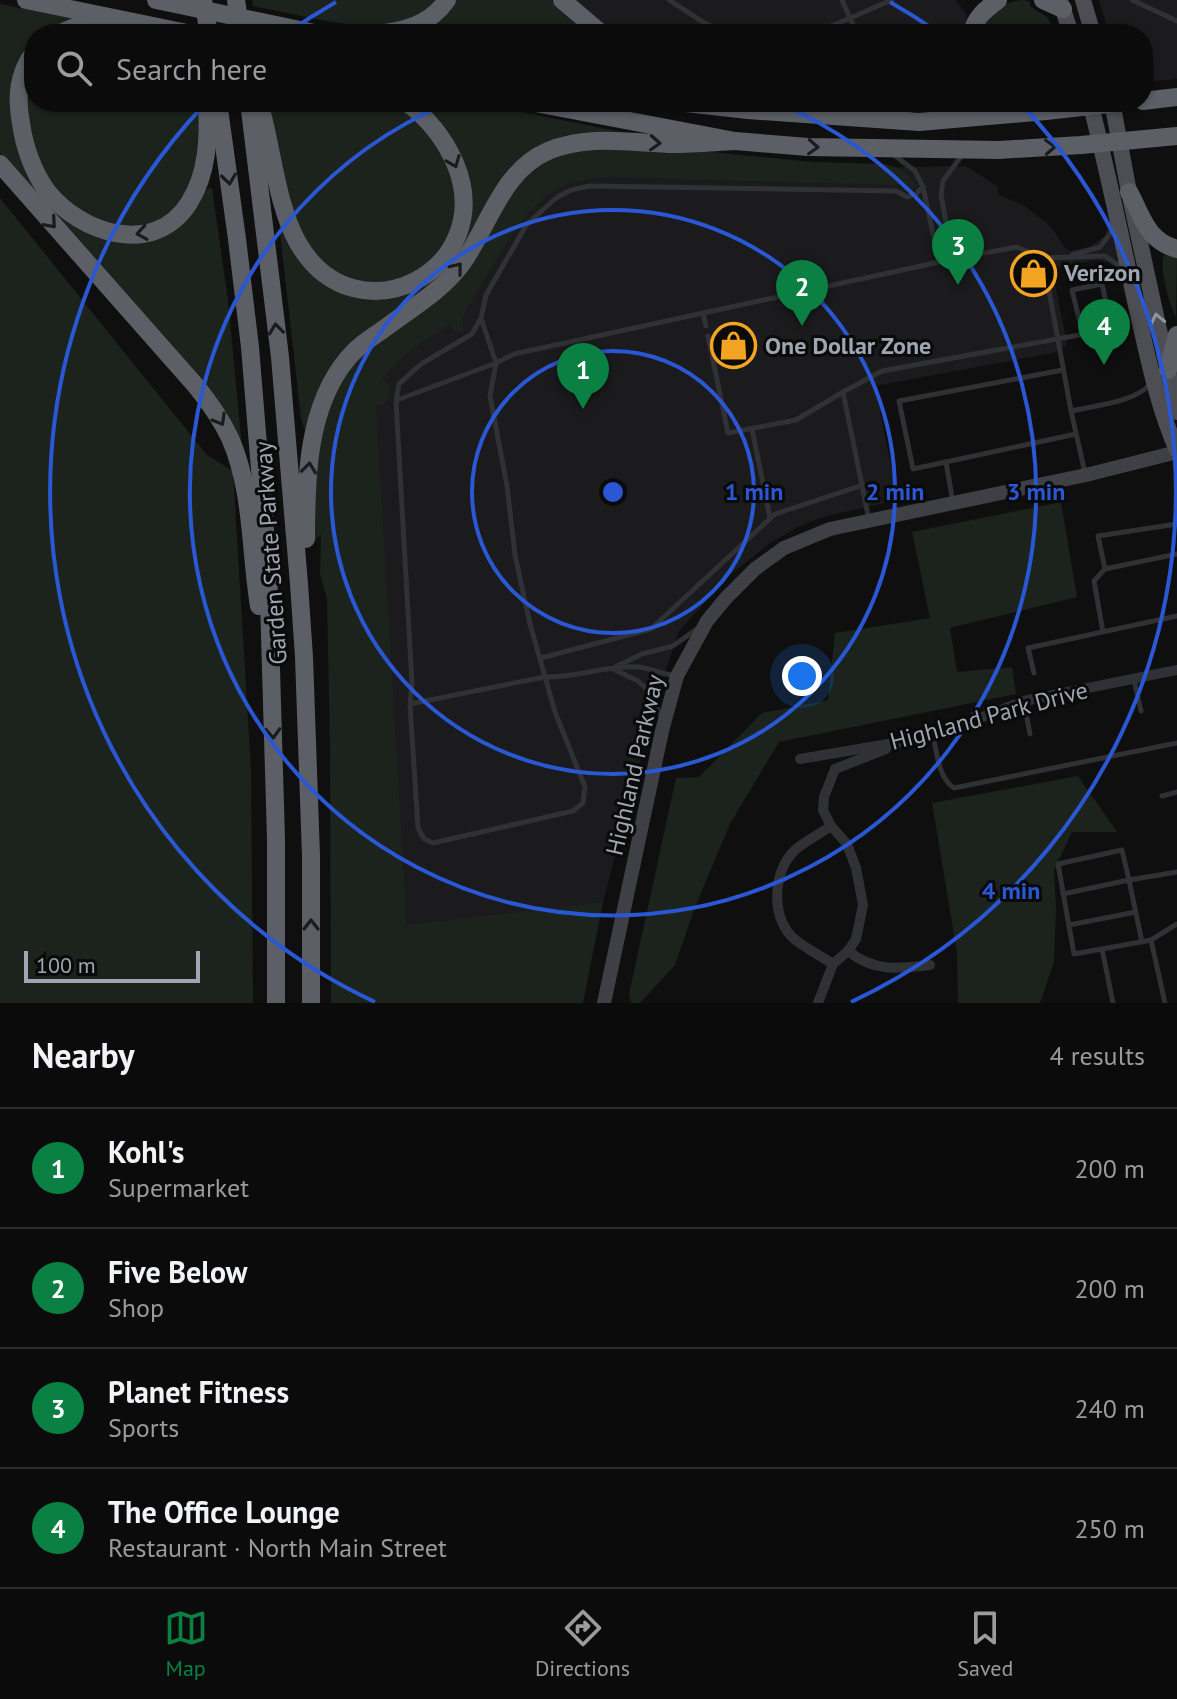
<!DOCTYPE html>
<meta charset="utf-8">
<style>
:root{--surface:#0b0b0c;--page:#141415;--text:#f1f3f6;--muted:#9a9b9d;--line:#2b2b2d;--accent:#0b8043}
body{margin:0;font-family:"PT Sans",sans-serif;background:var(--page);color:var(--text)}
.scale{position:absolute;left:24px;bottom:20px;width:176px;box-sizing:border-box;padding-left:8px;border:4px solid #9fa6b1;border-top:0;font-size:22px;line-height:28px;white-space:nowrap;color:#9fa6b1;-webkit-text-stroke:6px #0a0a0b;paint-order:stroke}
.you{position:absolute;left:802px;top:676px;width:28px;height:28px;margin:-20px;border:6px solid #fff;border-radius:50%;background:#1a73e8;box-shadow:0 0 0 12px #1a73e833}
.badge{display:grid;place-items:center;width:52px;height:52px;border-radius:50%;background:var(--accent);color:#fff;font-size:26px;font-weight:700}
.pin{position:absolute;translate:-50% -66px;filter:drop-shadow(0 2px 4px #0008)}
.pin::after{content:'';position:absolute;top:42px;width:28px;height:24px;background:inherit;clip-path:polygon(0 0,100% 0,50% 100%)}
.list{margin:0;padding:0;list-style:none}
h2{display:flex;justify-content:space-between;align-items:center;height:104px;margin:0;padding:0 32px;font-size:34px}
h2 small{font-size:26px;font-weight:400;color:var(--muted)}
.list li{display:grid;grid-template-columns:52px 1fr auto;gap:24px;align-items:center;box-sizing:border-box;height:120px;padding:0 32px;border-top:2px solid var(--line)}
.list b{display:block;font-size:30px;white-space:nowrap}
.list p{margin:0;font-size:26px;white-space:nowrap;color:var(--muted)}
.list em{font-size:26px;font-style:normal;color:var(--muted)}
.icon{flex:none;width:44px;height:44px;fill:none;stroke:currentColor;stroke-width:2;stroke-linecap:round;stroke-linejoin:round}
.map{position:relative;flex:none;width:1177px;height:1003px;overflow:hidden}
.search{position:absolute;background:var(--surface);box-shadow:0 2px 6px #0004;left:24px;right:24px;top:24px;height:88px;display:flex;align-items:center;gap:20px;box-sizing:border-box;padding:0 28px;border-radius:32px;color:var(--muted);font-size:30px}
.sheet{height:584px;background:var(--surface)}
nav{display:flex;justify-content:space-around;align-items:center;box-sizing:border-box;height:112px;border-top:2px solid var(--line);background:var(--surface);font-size:22px;color:var(--muted)}
nav a{display:grid;justify-items:center;gap:4px}
nav .on{color:var(--accent)}
.map>svg:first-child{display:block}
.built{fill:#1b1b1d}
.green{fill:#1b231c}
.lines{fill:none;stroke-linecap:round;stroke-linejoin:round}
.lane{stroke:#303135;stroke-width:5}
.street{stroke:#303135;stroke-width:10}
.secondary{stroke:#3e4045;stroke-width:14}
.primary{stroke:#4c4e54;stroke-width:16}
.highway{stroke:#5c5f66;stroke-width:18}
.highway-bridge{stroke:#5c5f66;stroke-width:18}
.oneway{stroke:#1a1b1d}
.oneway2{stroke:#8e949e}
.ring{fill:none;stroke:#2a57d4;stroke-width:4}
.labels{text-anchor:middle;stroke-width:6;stroke-linejoin:round;paint-order:stroke}
.poi-label{font-size:24px;font-weight:bold;fill:#9fa6b1;stroke:#0a0a0b;text-anchor:start}
.street-label{font-size:24px;fill:#9fa6b1;stroke:#0a0a0b}
.centre{fill:#2a57d4;stroke:#0a0a0b;stroke-width:4}
.ring-label{font-size:24px;text-anchor:middle;font-weight:bold;fill:#2a57d4;stroke:#0a0a0b;stroke-width:6;stroke-linejoin:round;paint-order:stroke}
</style>
<div class="map">
<svg width="1177" height="1003" viewBox="0 0 1177 1003">
<rect width="100%" height="100%" fill="#0f0f10"/>
<g class="built">
<polygon points="573,0 956,0 967,15 964,34 616,34 584,12"/>
<polygon points="1099,0 1177,0 1177,79 1143,82 1143,34 1109,34"/>
<polygon points="966,166 997,186 999,195 1023,205 1047,223 1057,235 1065,248 1070,251 1089,247 1098,241 1105,236 1109,220 1121,277 1114,267 1108,262 1097,260 1052,268 1067,345 1053,353 875,386 898,500 827,516 802,525 770,543 730,575 679,631 657,696 603,902 407,926 377,430 366,370 544,173"/>
</g>
<g class="green">
<polygon points="252,0 438,0 414,20 376,29 321,20 253,6"/>
<polygon points="456,0 551,0 588,34 411,34 453,5"/>
<path d="M1023,0L1030,2V6L1048,18L1055,34H977C993,14 995,3 1023,0Z"/>
<polygon points="0,4 75,19 46,34 34,34 34,43 20,61 41,194 133,242 205,189 212,188 228,300 243,459 207,389 0,153"/>
<polygon points="34,65 34,102 200,102 202,148 187,194 175,209 165,216 149,224 139,226 111,225 75,208 54,187 38,159 27,122 27,82"/>
<polygon points="266,102 394,102 420,122 428,131 446,162 455,189 455,223 433,262 403,280 361,283 331,269 313,252 296,222"/>
<polygon points="416,102 471,102 627,133 545,145 457,259 439,279 361,336 307,429 304,429 301,418 278,215 312,271 407,292 469,208"/>
<path d="M585,148L702,151L813,162L886,164L903,170L908,175L914,183L913,189L907,192L903,189L901,185L607,177C549,180 530,206 502,251C490,271 478,290 466,309L463,317V332L457,333L449,325C424,341 400,355 382,379L389,385C388,400 391,402 376,406L407,925L603,902L583,1003H331L330,751L327,598L320,575L321,534L311,545L313,467L333,393L359,356L448,287L516,183L545,158Z"/>
<polygon points="0,198 207,455 233,471 251,769 253,1003 0,1003"/>
<path d="M1164,254L1177,258L1176,317C1169,306 1159,266 1164,254Z"/>
<polygon points="1061,502 1077,597 950,628 957,672 1012,667 1016,694 779,742 730,824 695,907 675,965 640,1003 631,1003 629,994 676,778 699,777 762,713 828,700 835,633 930,618 912,532"/>
<polygon points="1078,776 1117,832 1072,832 1054,870 1056,908 1054,962 1040,1003 958,1003 957,953 932,803"/>
</g>
<g class="lines">
<g class="lane">
<polyline points="669,0 706,24 733,34"/>
<polyline points="842,0 857,34"/>
<polyline points="1132,0 1177,21"/>
<polyline points="813,34 892,0"/>
<polyline points="896,102 912,116"/>
<polyline points="833,111 845,102"/>
<polyline points="894,155 915,171 923,187 939,262"/>
<polyline points="1072,255 1100,247 1115,227"/>
<polyline points="1043,258 1071,411 1085,473"/>
<polyline points="953,259 941,195 943,181 962,155"/>
<polyline points="703,313 706,326"/>
<polyline points="481,318 472,334 421,364 399,384 396,401 412,683 410,705 418,828 424,839 433,843 573,811 583,803 585,787 555,712 530,624 515,555 507,486 490,396 496,363 481,318 486,295 527,224 556,198 571,190 589,186 896,191 907,197 916,194 923,187"/>
<polyline points="708,336 728,433 796,420 843,392"/>
<polyline points="1063,370 899,401 913,469 1076,434"/>
<polyline points="397,400 496,363 514,354 953,259 1017,247 1043,258 1105,256 1124,269"/>
<path d="M1071,411C1093,406 1136,402 1150,384"/>
<polyline points="752,429 770,518"/>
<polyline points="946,462 953,503"/>
<polyline points="869,520 843,392 882,371 1112,329 1102,284 1072,290 1083,335"/>
<polyline points="1105,569 1098,536 1177,524"/>
<polyline points="1103,632 1094,581 1105,569 1177,554"/>
<polyline points="541,658 651,629 775,514 863,485"/>
<polyline points="617,666 642,654 673,646 698,628"/>
<polyline points="613,669 638,681 648,690 661,716"/>
<polyline points="1034,673 1028,648 1177,616"/>
<polyline points="1134,680 1141,711"/>
<polyline points="1024,702 1030,734"/>
<path d="M410,704L544,677C576,678 607,665 639,667C651,669 663,674 676,676"/>
<path d="M933,735C937,753 938,777 954,788L1177,743"/>
<polyline points="1162,796 1177,792"/>
<polyline points="1063,894 1129,880 1142,942"/>
<polyline points="1069,925 1136,912"/>
<polyline points="1151,940 1165,1003"/>
<polyline points="1102,949 1151,940 1177,924"/>
<polyline points="1113,1003 1102,949 1074,954 1058,864 1122,850 1129,880 1177,872"/>
</g>
<g class="street">
<polyline points="800,759 906,741 951,729 1024,701 1177,670"/>
<path d="M831,826C820,834 805,841 795,850C773,872 771,913 791,936C802,947 820,955 833,964"/>
<path d="M848,951C874,972 898,969 930,965"/>
<polyline points="818,1003 833,964 848,951 856,939 863,905 856,868 847,844 831,826 823,810 824,797 835,769 886,749"/>
</g>
<polyline class="secondary" points="604,1003 662,731 677,676 707,621 726,598 755,569 784,548 830,529 1086,475 1177,452"/>
<g class="primary">
<polyline points="1060,0 1071,34"/>
<polyline points="1083,0 1093,34"/>
<path d="M1090,102C1107,168 1121,235 1135,301C1147,352 1156,403 1177,450"/>
<polyline points="1112,102 1129,192 1177,412"/>
</g>
<g class="highway">
<polyline points="26,0 192,34"/>
<polyline points="156,0 319,34"/>
<polyline points="562,0 602,34"/>
<polyline points="1043,0 1063,9"/>
<polyline points="58,34 77,26 105,24"/>
<path d="M375,34C404,31 430,25 447,0"/>
<path d="M972,34C974,18 986,9 998,0"/>
<path d="M34,52C18,74 16,97 21,123C24,146 33,172 47,191C80,233 154,258 189,203C208,173 209,137 207,102"/>
<polyline points="1143,101 1177,97"/>
<polyline points="218,102 237,239 250,347 268,567 276,839 276,1003"/>
<polyline points="249,102 280,357 299,584 304,657 311,856 311,1003"/>
<path d="M259,102C272,145 276,204 298,243C356,344 500,270 455,163C444,138 428,118 406,102"/>
<polyline points="530,102 735,141 808,147 999,150 1081,145 1177,136"/>
<polyline points="677,102 748,110 919,122 1046,111 1126,102"/>
<path d="M0,164L196,386C209,402 221,419 230,438C253,490 250,551 259,606"/>
<path d="M1129,192C1143,217 1146,240 1177,249"/>
<polyline points="1168,370 1177,335"/>
<path d="M306,539C306,478 307,407 348,358C357,347 369,339 381,331C407,311 441,292 461,265C489,227 501,171 548,151C588,134 632,143 674,144C694,144 715,142 735,141"/>
</g>
<g class="highway-bridge">
<polyline points="203,0 209,34"/>
<polyline points="236,0 241,34"/>
</g>
</g>
<defs><path id="oneway-chevron" d="M-2-3.5L2.5 0L-2 3.5" fill="none" stroke-width="1.6" stroke-linecap="round" stroke-linejoin="round" transform="scale(2)"/></defs>
<g class="oneway">
<use href="#oneway-chevron" transform="translate(655 143) rotate(3)"/>
<use href="#oneway-chevron" transform="translate(813 147) rotate(3)"/>
<use href="#oneway-chevron" transform="translate(1050 147) rotate(-3)"/>
<use href="#oneway-chevron" transform="translate(454 162) rotate(68)"/>
<use href="#oneway-chevron" transform="translate(229 179) rotate(82)"/>
<use href="#oneway-chevron" transform="translate(51 223) rotate(49)"/>
<use href="#oneway-chevron" transform="translate(142 233) rotate(171)"/>
<use href="#oneway-chevron" transform="translate(457 268) rotate(-51)"/>
<use href="#oneway-chevron" transform="translate(276 329) rotate(-97)"/>
<use href="#oneway-chevron" transform="translate(220 420) rotate(60)"/>
<use href="#oneway-chevron" transform="translate(309 468) rotate(-83)"/>
<use href="#oneway-chevron" transform="translate(273 733) rotate(88)"/>
<use href="#oneway-chevron" transform="translate(311 925) rotate(-90)"/>
</g>
<use class="oneway2" href="#oneway-chevron" transform="translate(1157 319) rotate(-102)"/>
<g class="ring">
<circle cx="613" cy="492" r="141"/>
<circle cx="613" cy="492" r="282"/>
<path d="M778 103A423 423 0 1 1 448 103"/>
<path d="M375 1002A563 563 0 0 1 205 104M286 34A563 563 0 0 1 336 2M890 2A563 563 0 0 1 940 34M1021 104A563 563 0 0 1 851 1002"/>
</g>
<defs>
<symbol id="shop-ring" viewBox="-11 -11 22 22"><circle r="9.5" fill="#0a0a0b" stroke="#f4a423" stroke-width="1.5"/><path d="M-5-2.5h2.3a2.7 3.5 0 0 1 5.4 0H5L5.5 6h-11ZM-1.5-2.5h3a1.5 2.3 0 0 0-3 0Z" fill="#f4a423"/></symbol>
</defs>
<g fill-rule="evenodd">
<use href="#shop-ring" x="1008" y="248" width="51" height="51"/>
<use href="#shop-ring" x="708" y="320" width="51" height="51"/>
</g>
<g class="labels">
<g class="poi-label">
<text x="1064" y="281">Verizon</text>
<text x="765" y="354">One Dollar Zone</text>
</g>
<g class="street-label">
<text transform="translate(271 553) rotate(-94)" y="8">Garden State Parkway</text>
<text transform="translate(989 716) rotate(-15)" y="8">Highland Park Drive</text>
<text transform="translate(635 765) rotate(-77)" y="8">Highland Parkway</text>
</g>
</g>
<circle cx="613" cy="492" r="12" class="centre"/>
<g class="ring-label">
<text x="754" y="500">1 min</text>
<text x="895" y="500">2 min</text>
<text x="1036" y="500">3 min</text>
<text x="1011" y="899">4 min</text>
</g>
</svg>
<div class="scale">100 m</div>
<div class="you"></div>
<div class="pin badge" style="left:583px;top:409px">1</div>
<div class="pin badge" style="left:802px;top:326px">2</div>
<div class="pin badge" style="left:958px;top:285px">3</div>
<div class="pin badge" style="left:1104px;top:365px">4</div>
<div class="search"><svg class="icon" aria-label="search" viewBox="0 0 24 24"><circle cx="10" cy="10" r="6"/><path d="M15 15l6 6"/></svg>Search here</div>
</div>
<section class="sheet">
<h2>Nearby<small>4 results</small></h2>
<ul class="list">
<li><span class="badge">1</span><div><b>Kohl's</b><p>Supermarket</p></div><em>200 m</em></li>
<li><span class="badge">2</span><div><b>Five Below</b><p>Shop</p></div><em>200 m</em></li>
<li><span class="badge">3</span><div><b>Planet Fitness</b><p>Sports</p></div><em>240 m</em></li>
<li><span class="badge">4</span><div><b>The Office Lounge</b><p>Restaurant · North Main Street</p></div><em>250 m</em></li>
</ul>
</section>
<nav>
<a class="on"><svg class="icon" aria-label="map" viewBox="0 0 24 24"><path d="M3 6l6-2 6 2 6-2v14l-6 2-6-2-6 2zM9 4v14M15 6v14"/></svg>Map</a>
<a><svg class="icon" aria-label="directions" viewBox="0 0 24 24"><path d="M12 3l9 9-9 9-9-9zM9 14v-3h6M13 9l2 2-2 2"/></svg>Directions</a>
<a><svg class="icon" aria-label="saved" viewBox="0 0 24 24"><path d="M7 4h10v16l-5-4-5 4z"/></svg>Saved</a>
</nav>
